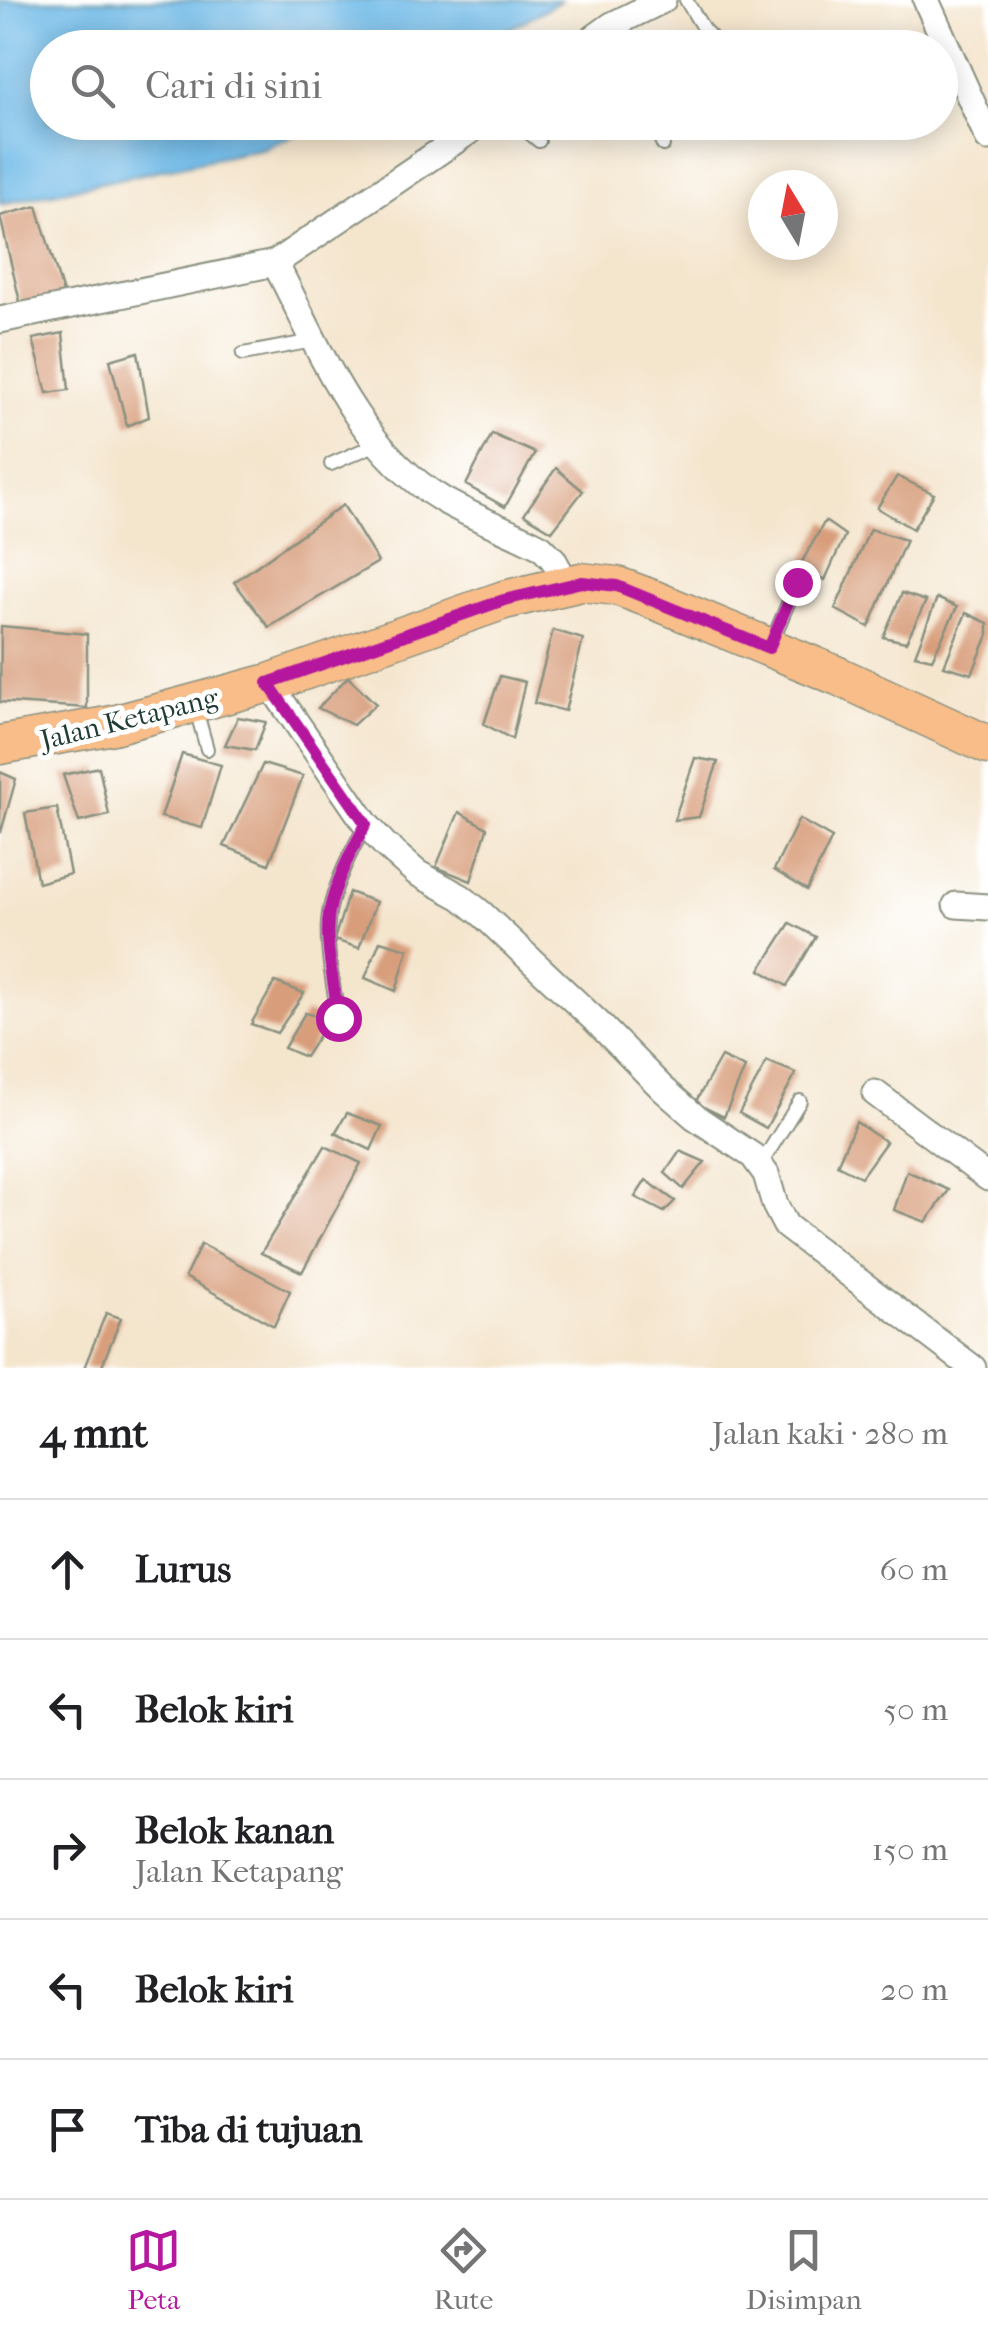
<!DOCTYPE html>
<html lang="id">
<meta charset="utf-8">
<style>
:root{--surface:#fff;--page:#f2f2f2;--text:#202124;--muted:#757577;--line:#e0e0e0;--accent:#b5179e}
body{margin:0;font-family:"IM FELL French Canon",serif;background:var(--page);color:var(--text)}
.compass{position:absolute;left:748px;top:170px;width:90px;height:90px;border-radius:50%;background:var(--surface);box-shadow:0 5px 25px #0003;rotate:350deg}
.stop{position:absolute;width:30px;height:30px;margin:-22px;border:8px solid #b5179e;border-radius:50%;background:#fff}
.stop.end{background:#b5179e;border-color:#fff;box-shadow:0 2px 10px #0008}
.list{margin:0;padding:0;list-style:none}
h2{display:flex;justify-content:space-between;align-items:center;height:130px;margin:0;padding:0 40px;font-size:42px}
h2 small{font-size:32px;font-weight:400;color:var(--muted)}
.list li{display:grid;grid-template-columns:65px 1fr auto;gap:30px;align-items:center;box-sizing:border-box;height:140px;padding:0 40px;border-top:2px solid var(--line)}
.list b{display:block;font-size:38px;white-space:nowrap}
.list p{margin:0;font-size:32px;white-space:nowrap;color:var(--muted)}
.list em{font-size:32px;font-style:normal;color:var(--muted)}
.icon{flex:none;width:55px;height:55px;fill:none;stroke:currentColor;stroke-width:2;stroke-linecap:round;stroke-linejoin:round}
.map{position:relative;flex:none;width:988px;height:1368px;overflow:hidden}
.search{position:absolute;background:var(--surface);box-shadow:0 5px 25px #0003;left:30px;right:30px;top:30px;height:110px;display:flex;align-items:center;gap:25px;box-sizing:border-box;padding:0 35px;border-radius:55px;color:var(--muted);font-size:38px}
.sheet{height:830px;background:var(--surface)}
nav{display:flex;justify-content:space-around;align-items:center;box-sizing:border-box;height:140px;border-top:2px solid var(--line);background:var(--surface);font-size:28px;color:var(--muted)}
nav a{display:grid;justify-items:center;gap:5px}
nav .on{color:var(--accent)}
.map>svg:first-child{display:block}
.water{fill:#6eb9e7;stroke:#467b8e;stroke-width:2.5}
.building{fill:#d89e7b}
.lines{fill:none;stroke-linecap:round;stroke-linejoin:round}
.service-casing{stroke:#8a9180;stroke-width:16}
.minor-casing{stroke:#8a9180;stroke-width:29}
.primary-casing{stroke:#8a9180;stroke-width:41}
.service{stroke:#fff;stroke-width:12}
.minor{stroke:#fff;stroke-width:25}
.primary{stroke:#f8bd88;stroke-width:38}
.route{stroke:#b5179e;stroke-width:12}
.labels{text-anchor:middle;stroke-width:10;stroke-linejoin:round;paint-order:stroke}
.street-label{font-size:28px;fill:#1f3d34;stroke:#fff}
</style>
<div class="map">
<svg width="988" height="1368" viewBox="0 0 988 1368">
<rect width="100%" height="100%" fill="#fff"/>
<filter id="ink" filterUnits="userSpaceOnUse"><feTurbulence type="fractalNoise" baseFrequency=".01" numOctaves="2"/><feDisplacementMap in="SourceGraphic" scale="20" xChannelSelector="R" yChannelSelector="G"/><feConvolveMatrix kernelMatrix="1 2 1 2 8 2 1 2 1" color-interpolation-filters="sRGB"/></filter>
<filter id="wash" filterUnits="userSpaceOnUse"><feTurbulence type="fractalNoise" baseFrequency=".0048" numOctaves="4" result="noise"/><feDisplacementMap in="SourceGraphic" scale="40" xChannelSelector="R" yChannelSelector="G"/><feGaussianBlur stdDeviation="2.25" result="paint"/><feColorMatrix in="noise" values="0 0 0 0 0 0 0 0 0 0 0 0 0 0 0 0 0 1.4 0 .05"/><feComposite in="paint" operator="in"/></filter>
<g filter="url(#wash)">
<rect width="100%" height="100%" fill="#f4e5cd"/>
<polygon class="water" points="0,0 562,0 477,47 48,48 48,122 320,123 264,148 0,204"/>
<g id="blocks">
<g class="building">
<polygon points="37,206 64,297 20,302 0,216"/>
<polygon points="63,333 69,390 47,393 33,339"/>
<polygon points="138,352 149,417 127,426 110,360"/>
<polygon points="492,434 535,453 505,507 466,485"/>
<polygon points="556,468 583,491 552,531 524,514"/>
<polygon points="897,476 934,494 913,529 877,508"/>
<polygon points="343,505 378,562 269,627 234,582"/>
<polygon points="825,521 845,535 825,580 798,569"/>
<polygon points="870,529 906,540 869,627 835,609"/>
<polygon points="902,593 926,601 906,642 883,637"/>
<polygon points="937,598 957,607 932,659 915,655"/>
<polygon points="966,613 988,623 988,635 972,674 944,666"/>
<polygon points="1,626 87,634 87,708 0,702"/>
<polygon points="553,630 583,639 565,711 534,703"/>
<polygon points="500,676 525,682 512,739 484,724"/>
<polygon points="348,677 376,704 353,725 318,708"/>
<polygon points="238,717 266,722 255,750 225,745"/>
<polygon points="182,754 221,765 202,828 161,817"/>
<polygon points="695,758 718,762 699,817 674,820"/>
<polygon points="263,764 303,776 269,864 224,846"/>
<polygon points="99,767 109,815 79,822 63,775"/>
<polygon points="0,772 16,779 1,832 0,832"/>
<polygon points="57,808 70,874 38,883 25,813"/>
<polygon points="459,812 487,828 471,881 436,867"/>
<polygon points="799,819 832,838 807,890 774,870"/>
<polygon points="349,892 376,902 359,948 334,940"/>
<polygon points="790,923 816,937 787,986 760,970"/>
<polygon points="380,941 408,949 396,991 365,978"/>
<polygon points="275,982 304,993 277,1033 251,1024"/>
<polygon points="305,1013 329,1019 305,1057 284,1048"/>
<polygon points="721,1057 745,1068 724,1117 695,1103"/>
<polygon points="767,1061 796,1073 766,1128 739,1113"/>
<polygon points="347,1113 382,1126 371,1150 335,1133"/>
<polygon points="856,1122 886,1142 861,1177 837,1165"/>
<polygon points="325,1146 361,1163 302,1272 261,1253"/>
<polygon points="680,1151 705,1162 683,1189 665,1173"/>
<polygon points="907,1171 949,1190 926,1222 894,1210"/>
<polygon points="646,1180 675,1201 664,1212 635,1197"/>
<polygon points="201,1244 290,1291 274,1326 185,1277"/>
<polygon points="106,1313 121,1318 101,1368 84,1368"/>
</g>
</g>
</g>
<g filter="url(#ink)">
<use href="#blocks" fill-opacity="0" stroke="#8a9180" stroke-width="2.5"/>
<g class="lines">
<defs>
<g id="service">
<polyline points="686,0 704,30 722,48"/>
<polyline points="612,25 622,48"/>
<polyline points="516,122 539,141"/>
<polyline points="653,122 663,145"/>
<polyline points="243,354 313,341"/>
<polyline points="331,464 379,443"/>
<polyline points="771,644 797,582"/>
<polyline points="195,706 207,749"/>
<path d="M338,1018C334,985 324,946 329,913C335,882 351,852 366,824"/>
<polyline points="761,1164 800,1101"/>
</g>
<g id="minor">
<polyline points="926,0 988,138"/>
<polyline points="580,48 612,25 663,0"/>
<polyline points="275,263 483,122"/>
<path d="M0,320L275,263C319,347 356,448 443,500C474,518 509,530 541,547L553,559L567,584"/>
<polyline points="269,683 366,824 385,845 417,873 461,897 482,914 597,1022 663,1089 695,1117 753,1156 766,1174 775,1205 786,1226 973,1368"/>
<polyline points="956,905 988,907"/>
<polyline points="875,1093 988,1178"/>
</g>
<polyline id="primary" points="0,745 113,725 269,683 504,600 581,582 617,586 652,599 838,676 988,745"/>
</defs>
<use href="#service" class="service-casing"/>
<use href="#minor" class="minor-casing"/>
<use href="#primary" class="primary-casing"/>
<use href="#service" class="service"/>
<use href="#minor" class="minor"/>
<use href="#primary" class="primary"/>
</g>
</g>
<g class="lines" filter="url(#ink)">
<path class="route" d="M338,1018C335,985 324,946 329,913C335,882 351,852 366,824L268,683L504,600L582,582L617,586L769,648L797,582"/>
</g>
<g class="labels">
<g class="street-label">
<text transform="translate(129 718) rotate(-14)" y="10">Jalan Ketapang</text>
</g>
</g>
</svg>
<svg class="compass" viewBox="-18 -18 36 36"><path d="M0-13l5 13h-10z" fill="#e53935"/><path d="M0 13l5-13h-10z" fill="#757577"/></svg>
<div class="stop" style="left:338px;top:1018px"></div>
<div class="stop end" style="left:797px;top:582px"></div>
<div class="search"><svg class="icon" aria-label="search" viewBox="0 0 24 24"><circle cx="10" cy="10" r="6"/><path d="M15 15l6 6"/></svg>Cari di sini</div>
</div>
<section class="sheet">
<h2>4 mnt<small>Jalan kaki · 280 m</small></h2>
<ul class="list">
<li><svg class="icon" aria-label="ahead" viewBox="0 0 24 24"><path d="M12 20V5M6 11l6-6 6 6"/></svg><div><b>Lurus</b></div><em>60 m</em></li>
<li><svg class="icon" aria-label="left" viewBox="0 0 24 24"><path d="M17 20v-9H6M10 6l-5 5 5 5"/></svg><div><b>Belok kiri</b></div><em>50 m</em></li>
<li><svg class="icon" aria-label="right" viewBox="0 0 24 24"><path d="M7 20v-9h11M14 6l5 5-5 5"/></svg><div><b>Belok kanan</b><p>Jalan Ketapang</p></div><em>150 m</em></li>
<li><svg class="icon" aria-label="left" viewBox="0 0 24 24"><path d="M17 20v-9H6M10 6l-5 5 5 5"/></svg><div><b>Belok kiri</b></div><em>20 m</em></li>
<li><svg class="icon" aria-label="arrive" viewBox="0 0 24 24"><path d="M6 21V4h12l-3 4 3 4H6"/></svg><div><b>Tiba di tujuan</b></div></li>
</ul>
</section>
<nav>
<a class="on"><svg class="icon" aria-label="map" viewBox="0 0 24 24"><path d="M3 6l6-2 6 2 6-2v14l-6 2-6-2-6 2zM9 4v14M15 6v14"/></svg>Peta</a>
<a><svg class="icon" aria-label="directions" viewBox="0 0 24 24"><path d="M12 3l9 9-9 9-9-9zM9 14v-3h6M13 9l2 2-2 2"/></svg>Rute</a>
<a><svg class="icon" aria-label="saved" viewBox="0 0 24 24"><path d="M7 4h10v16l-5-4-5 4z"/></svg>Disimpan</a>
</nav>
